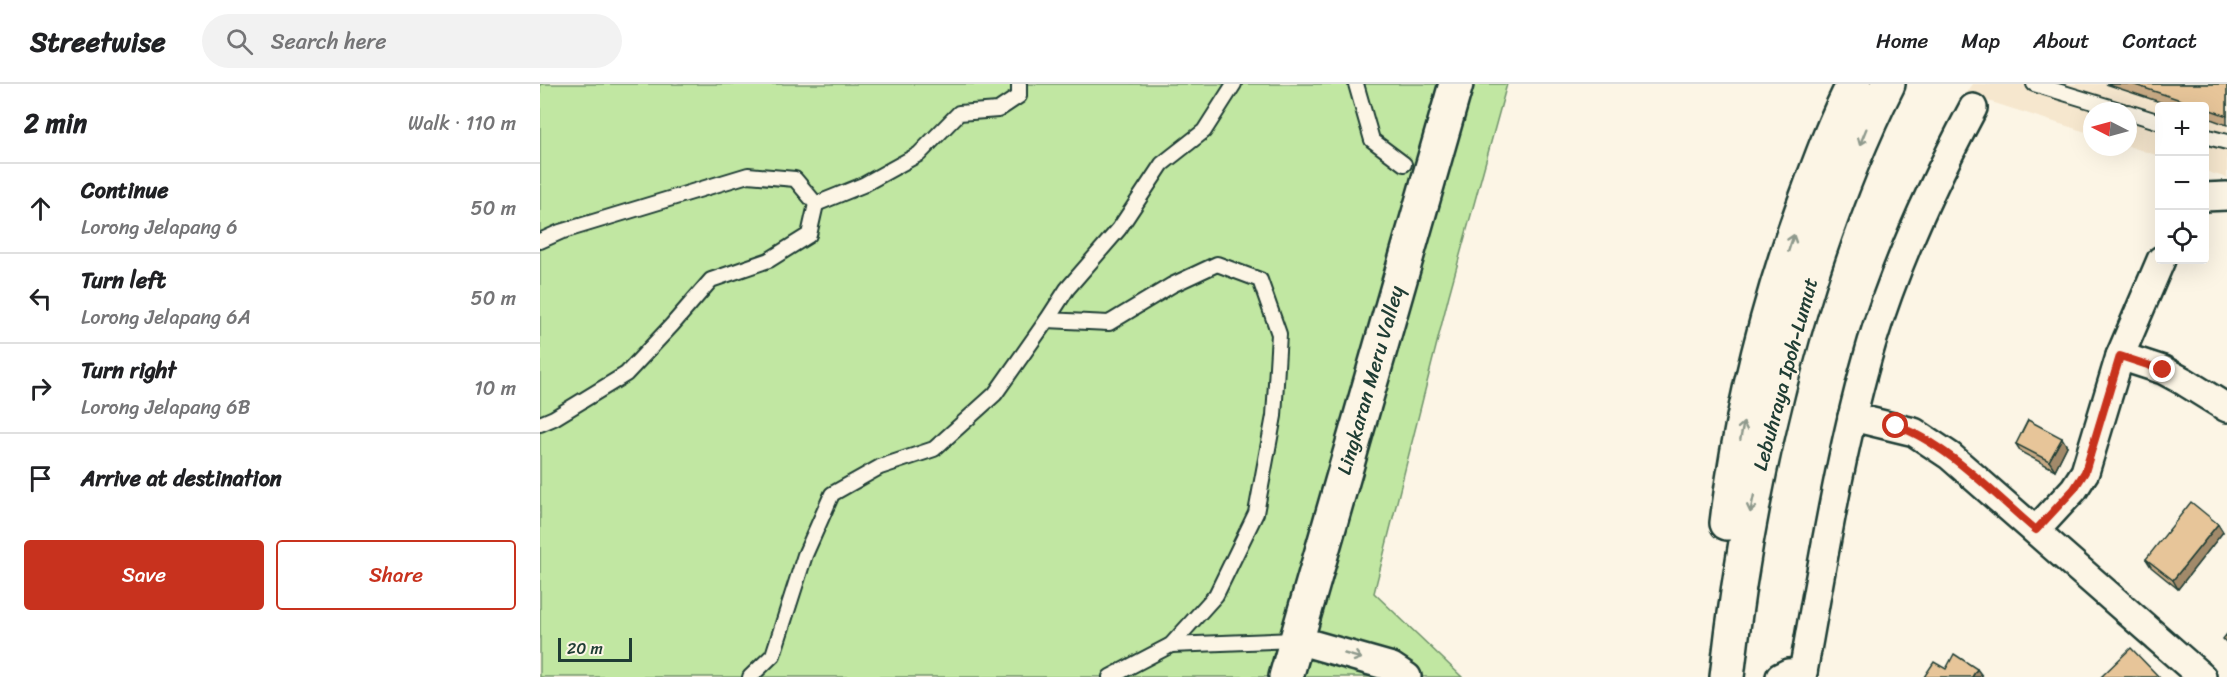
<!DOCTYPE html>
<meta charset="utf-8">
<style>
:root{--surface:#fff;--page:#f2f2f2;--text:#202124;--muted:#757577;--line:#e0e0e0;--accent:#c8321e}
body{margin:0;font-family:Sriracha,sans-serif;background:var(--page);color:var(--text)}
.controls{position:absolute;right:18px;top:18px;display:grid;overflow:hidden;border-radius:6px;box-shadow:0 6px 24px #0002}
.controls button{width:54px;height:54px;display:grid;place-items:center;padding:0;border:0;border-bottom:2px solid var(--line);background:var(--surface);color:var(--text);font:30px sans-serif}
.compass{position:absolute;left:1543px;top:18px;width:54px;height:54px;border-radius:50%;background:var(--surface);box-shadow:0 6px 24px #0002;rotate:276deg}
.scale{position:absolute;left:18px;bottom:15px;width:74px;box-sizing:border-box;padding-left:6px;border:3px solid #1f3d34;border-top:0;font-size:16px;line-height:21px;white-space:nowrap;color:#1f3d34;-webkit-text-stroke:4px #fcf5e5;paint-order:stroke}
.stop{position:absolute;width:18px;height:18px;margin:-14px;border:4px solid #c8321e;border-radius:50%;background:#fff}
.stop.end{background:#c8321e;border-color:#fff;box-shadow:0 2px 6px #0008}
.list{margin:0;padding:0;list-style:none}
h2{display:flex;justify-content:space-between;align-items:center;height:78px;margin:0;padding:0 24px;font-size:26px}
h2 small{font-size:20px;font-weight:400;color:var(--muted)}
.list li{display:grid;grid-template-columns:39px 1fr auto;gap:18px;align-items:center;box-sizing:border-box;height:90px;padding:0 24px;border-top:2px solid var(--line)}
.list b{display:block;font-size:22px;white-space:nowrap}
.list p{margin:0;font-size:20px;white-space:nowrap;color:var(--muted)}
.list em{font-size:20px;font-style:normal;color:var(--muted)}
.actions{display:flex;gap:12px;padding:18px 24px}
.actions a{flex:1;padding:14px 0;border:2px solid var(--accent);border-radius:6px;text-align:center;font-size:21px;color:var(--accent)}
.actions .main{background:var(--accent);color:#fff}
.icon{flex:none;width:33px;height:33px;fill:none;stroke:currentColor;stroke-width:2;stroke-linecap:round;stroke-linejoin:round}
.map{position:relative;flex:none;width:1687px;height:593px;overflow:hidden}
header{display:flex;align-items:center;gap:36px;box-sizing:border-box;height:84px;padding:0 30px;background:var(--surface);border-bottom:2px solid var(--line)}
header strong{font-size:28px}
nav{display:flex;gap:33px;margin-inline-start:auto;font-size:21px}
.search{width:420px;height:54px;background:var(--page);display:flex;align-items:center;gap:15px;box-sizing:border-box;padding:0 21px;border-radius:33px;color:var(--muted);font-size:22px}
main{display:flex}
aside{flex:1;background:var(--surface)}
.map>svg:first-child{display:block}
.built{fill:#f6e7ce}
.green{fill:#c1e7a2;stroke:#70926b;stroke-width:1.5}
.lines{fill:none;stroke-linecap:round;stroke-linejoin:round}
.lane-casing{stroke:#1f3d34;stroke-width:18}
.street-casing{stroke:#1f3d34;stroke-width:32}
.secondary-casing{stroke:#1f3d34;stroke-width:38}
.highway-casing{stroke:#1f3d34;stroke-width:38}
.lane{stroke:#fcf5e5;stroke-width:14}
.street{stroke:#fcf5e5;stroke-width:27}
.secondary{stroke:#fcf5e5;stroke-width:33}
.highway{stroke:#fcf5e5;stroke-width:33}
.wall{fill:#c7a984;stroke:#1f3d34;stroke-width:1.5}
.shaded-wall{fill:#a28a6b;stroke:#1f3d34;stroke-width:1.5}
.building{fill:#e7c599;stroke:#1f3d34;stroke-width:1.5}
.oneway{stroke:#8e998c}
.route{stroke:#c8321e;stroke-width:8}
.labels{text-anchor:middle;stroke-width:4.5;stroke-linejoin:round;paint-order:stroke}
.street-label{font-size:20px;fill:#1f3d34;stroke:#fcf5e5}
</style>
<header>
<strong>Streetwise</strong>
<div class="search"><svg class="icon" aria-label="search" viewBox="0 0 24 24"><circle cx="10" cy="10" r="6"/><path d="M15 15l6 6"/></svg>Search here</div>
<nav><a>Home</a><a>Map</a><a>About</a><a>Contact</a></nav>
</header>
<main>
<aside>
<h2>2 min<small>Walk · 110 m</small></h2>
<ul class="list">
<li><svg class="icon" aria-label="ahead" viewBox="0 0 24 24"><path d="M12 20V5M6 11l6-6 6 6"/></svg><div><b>Continue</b><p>Lorong Jelapang 6</p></div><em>50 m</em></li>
<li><svg class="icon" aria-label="left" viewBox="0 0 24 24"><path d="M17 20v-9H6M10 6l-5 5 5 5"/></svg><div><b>Turn left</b><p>Lorong Jelapang 6A</p></div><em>50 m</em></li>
<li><svg class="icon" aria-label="right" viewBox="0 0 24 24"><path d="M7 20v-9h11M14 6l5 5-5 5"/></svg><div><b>Turn right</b><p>Lorong Jelapang 6B</p></div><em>10 m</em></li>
<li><svg class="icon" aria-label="arrive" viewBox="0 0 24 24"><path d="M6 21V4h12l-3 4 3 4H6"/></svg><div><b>Arrive at destination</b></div></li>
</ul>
<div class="actions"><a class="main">Save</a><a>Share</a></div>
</aside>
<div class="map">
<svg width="1687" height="593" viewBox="0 0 1687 593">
<rect width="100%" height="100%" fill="#fcf5e5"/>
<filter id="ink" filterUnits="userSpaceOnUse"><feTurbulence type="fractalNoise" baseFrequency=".0167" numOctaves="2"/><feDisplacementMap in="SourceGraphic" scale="12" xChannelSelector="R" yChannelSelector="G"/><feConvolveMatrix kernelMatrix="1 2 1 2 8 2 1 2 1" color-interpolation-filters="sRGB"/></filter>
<g filter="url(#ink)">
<polygon class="built" points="1433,0 1687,0 1687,94 1665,87 1664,22 1620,22 1619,72 1588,62 1588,27 1552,27 1552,50 1426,10"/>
<polygon class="green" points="0,0 967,0 909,211 834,509 922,593 0,593"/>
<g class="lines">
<defs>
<g id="lane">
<polyline points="816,0 832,56 864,80"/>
<polyline points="1494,0 1583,27"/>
<polyline points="1588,28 1620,38"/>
<polyline points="1664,52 1687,58"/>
<polyline points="276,120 323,101 379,70 419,29 458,26 479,12 479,0"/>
<polyline points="0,157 20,148 208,91 255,95 276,120 269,151 229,176 171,196 132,241 86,290 14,334 0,340"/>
<polyline points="631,561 755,556"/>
<polyline points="210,593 233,571 265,471 292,410 340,383 394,365 455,310 507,236"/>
<polyline points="570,593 631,561 676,511 716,429 734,332 739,250 720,196 677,180 632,201 569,239 507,236 527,205 579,145 622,80 664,47 694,0"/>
</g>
<g id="street">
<polyline points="1664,113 1687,112"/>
<polyline points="1580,272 1623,286 1645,298 1687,324"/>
<polyline points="1312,333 1374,348 1410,372 1662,593"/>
<polyline points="1496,446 1534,405 1545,388 1580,272 1621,176"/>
<polyline points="757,556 852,583 867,593"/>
<path d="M1263,588C1283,478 1300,366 1332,258C1357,176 1393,99 1433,24"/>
<polyline points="1240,593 1248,589 1263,588"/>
</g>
<polyline id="secondary" points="746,593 916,0"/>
<g id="highway">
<path d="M1187,439C1200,332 1226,227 1262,126C1278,83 1293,40 1314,0"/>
<path d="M1187,593C1202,458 1228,327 1269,198C1291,130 1316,63 1348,0"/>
</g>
</defs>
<use href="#lane" class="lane-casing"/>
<use href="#street" class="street-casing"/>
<use href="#secondary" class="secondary-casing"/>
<use href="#highway" class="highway-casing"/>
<use href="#lane" class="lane"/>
<use href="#street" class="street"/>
<use href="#secondary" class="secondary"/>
<use href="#highway" class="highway"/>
</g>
<g class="wall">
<polygon points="1566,0 1687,0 1687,41 1665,33 1665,22 1632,22"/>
<polygon points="1476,360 1527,362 1515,386 1481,368"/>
<polygon points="1678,440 1683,448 1638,505 1611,483 1606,475"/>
</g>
<g class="shaded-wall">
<polygon points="1522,354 1527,362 1515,386 1509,377"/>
<polygon points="1678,440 1683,448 1638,505 1633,496"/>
<polygon points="1437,585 1443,593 1432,593"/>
</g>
<g class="building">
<polygon points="1592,0 1687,0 1687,32 1665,24 1665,22 1659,22"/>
<polygon points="1488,336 1522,354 1509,377 1476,360"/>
<polygon points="1651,418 1678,440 1633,496 1606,475"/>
<polygon points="1687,550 1687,559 1683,555"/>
<polygon points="1591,564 1619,593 1561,593"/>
<polygon points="1414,570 1437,585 1432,593 1384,593 1394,578 1406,585"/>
</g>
<defs><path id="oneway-shaft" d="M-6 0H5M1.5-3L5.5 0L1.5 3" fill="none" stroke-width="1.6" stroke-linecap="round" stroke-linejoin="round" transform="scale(1.5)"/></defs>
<g class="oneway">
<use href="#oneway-shaft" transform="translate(1323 53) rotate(112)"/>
<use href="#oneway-shaft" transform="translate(1251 159) rotate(-72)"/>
<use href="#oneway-shaft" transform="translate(1202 347) rotate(-79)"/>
<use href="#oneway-shaft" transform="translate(1212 420) rotate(102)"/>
<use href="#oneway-shaft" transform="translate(813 572) rotate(16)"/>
</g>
</g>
<g class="lines" filter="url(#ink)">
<path class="route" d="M1356,342C1404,357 1457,413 1496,446L1534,405L1545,388L1580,272L1623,286"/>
</g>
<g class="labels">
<g class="street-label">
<text transform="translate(1245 290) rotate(-75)" y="7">Lebuhraya Ipoh-Lumut</text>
<text transform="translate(830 296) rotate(-74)" y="7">Lingkaran Meru Valley</text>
</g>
</g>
</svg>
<div class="controls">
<button>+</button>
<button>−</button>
<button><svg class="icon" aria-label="locate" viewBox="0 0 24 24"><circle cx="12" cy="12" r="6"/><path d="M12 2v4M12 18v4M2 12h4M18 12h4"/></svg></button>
</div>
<svg class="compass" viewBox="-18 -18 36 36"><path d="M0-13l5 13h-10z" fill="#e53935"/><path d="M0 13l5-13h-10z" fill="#757577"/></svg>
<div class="scale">20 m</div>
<div class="stop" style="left:1356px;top:342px"></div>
<div class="stop end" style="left:1623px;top:286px"></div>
</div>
</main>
